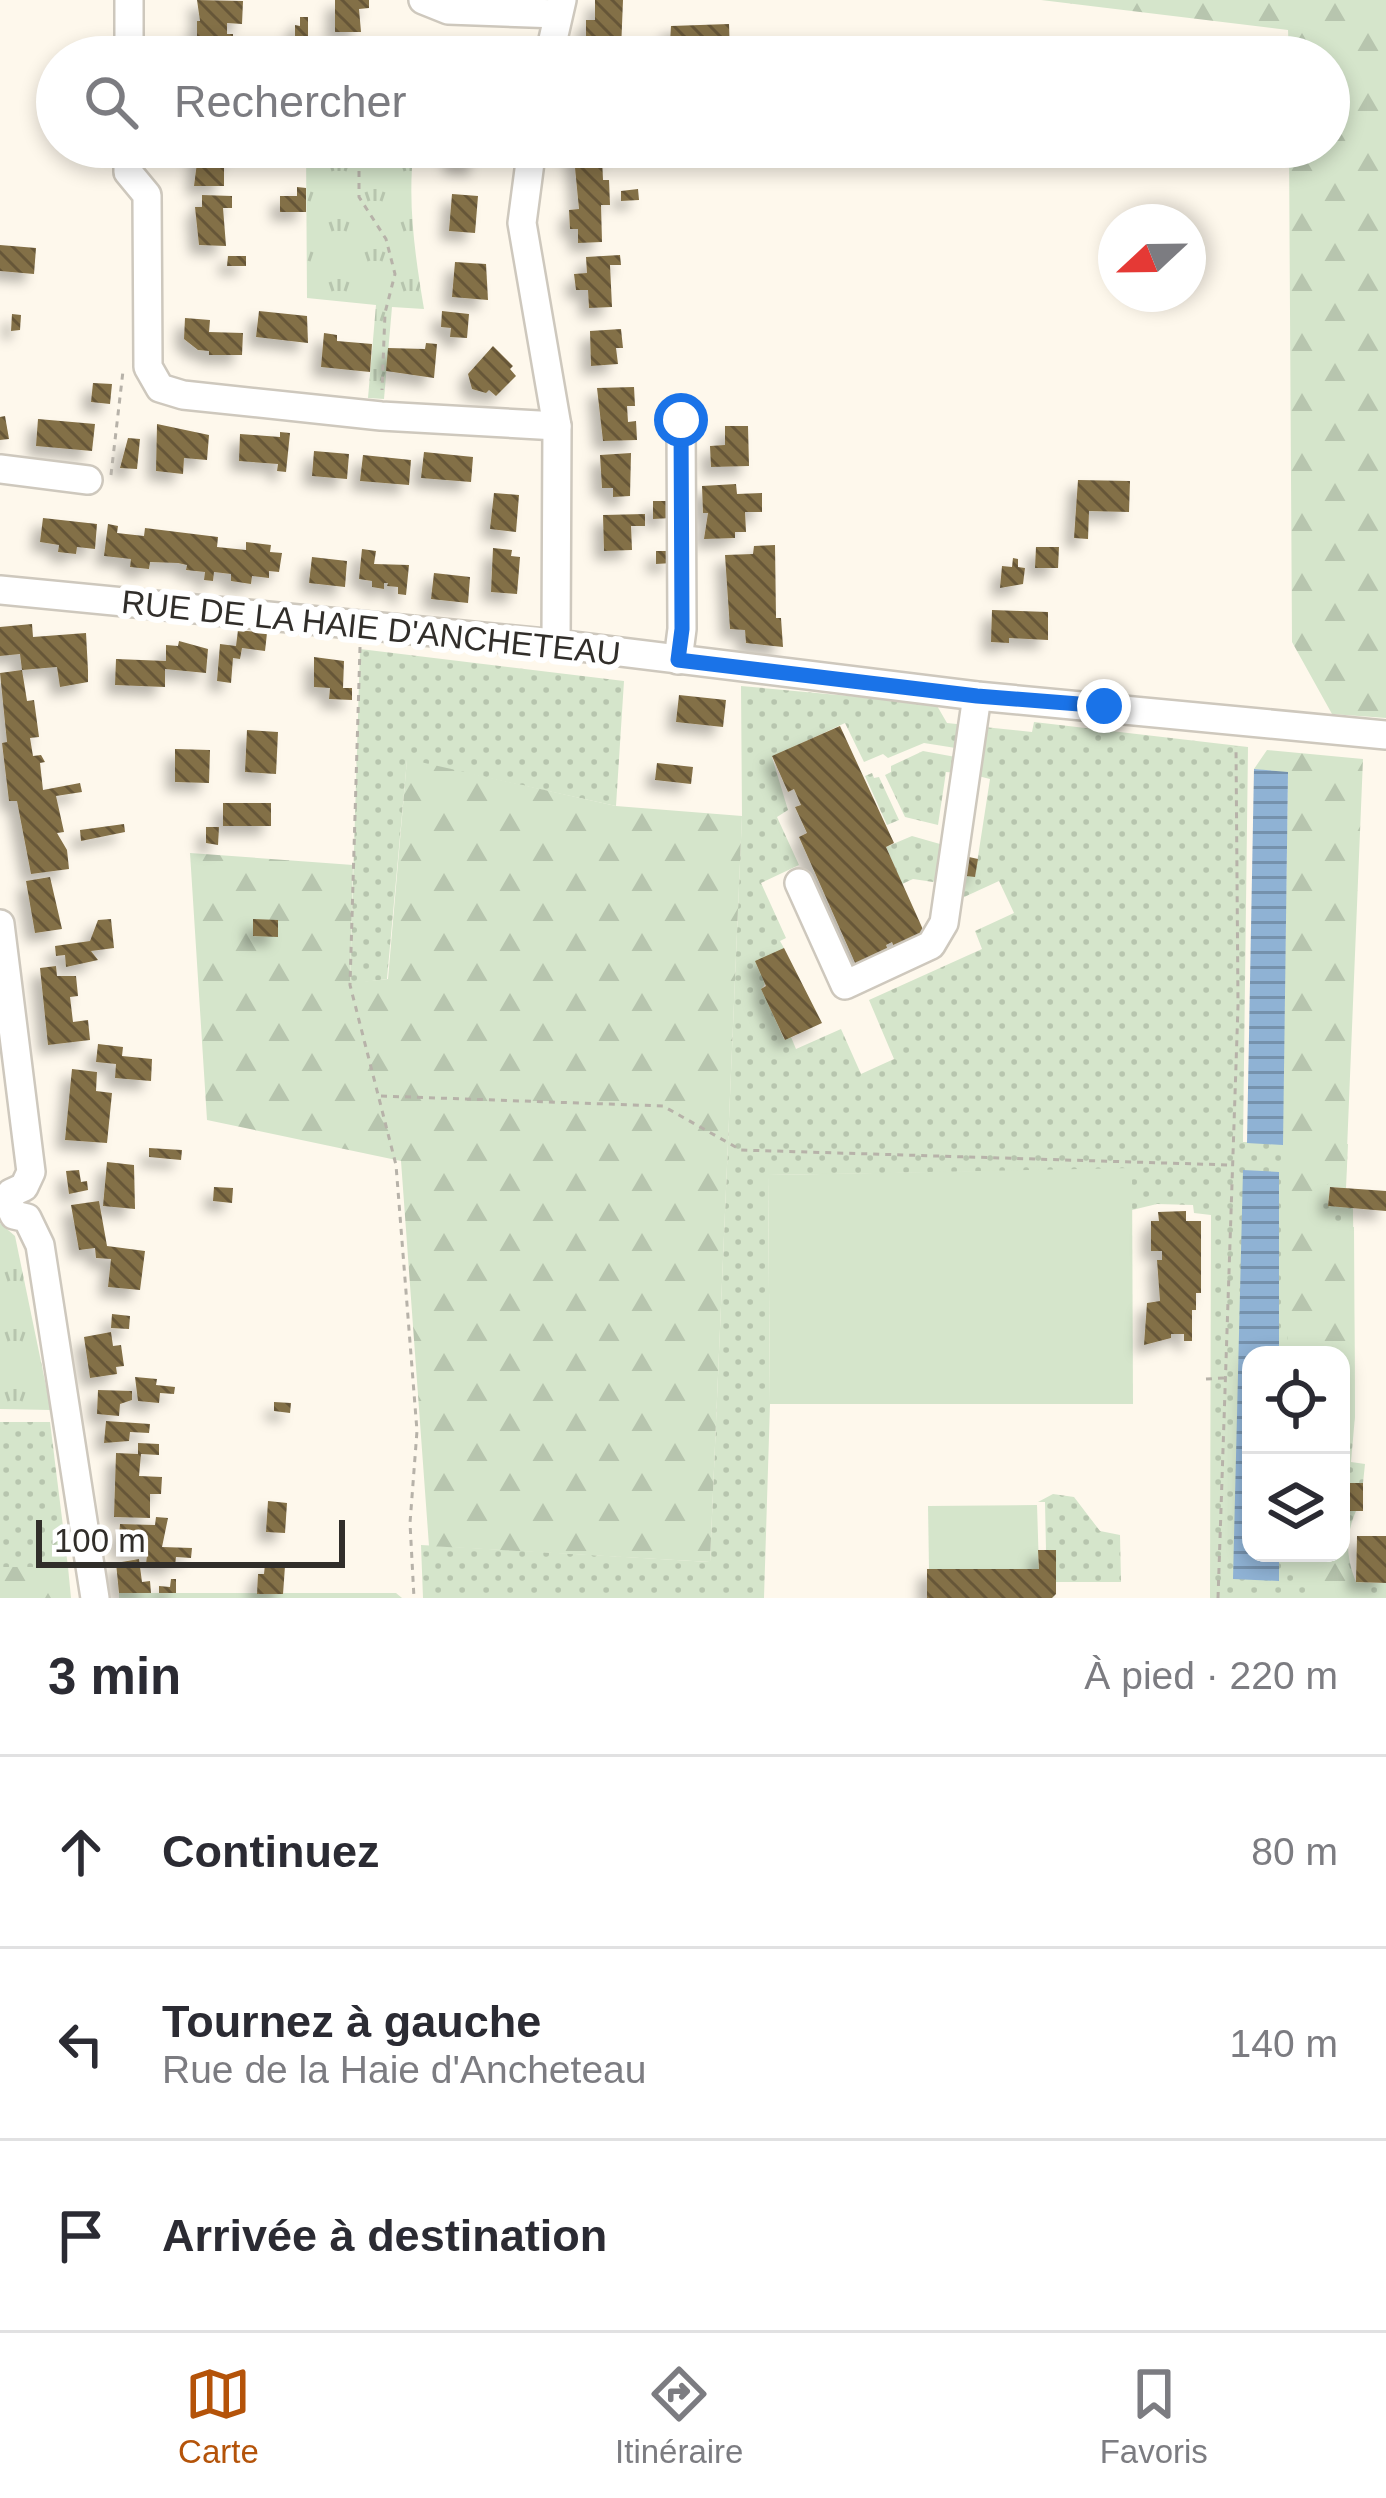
<!DOCTYPE html>
<html lang="fr">
<meta charset="utf-8">
<style>
:root{--surface:#fff;--page:#f2f2f3;--text:#2b2b33;--muted:#7c7c81;--line:#e1e1e2;--accent:#b45309}
body{margin:0;font-family:Arial,sans-serif;background:var(--page);color:var(--text)}
.controls{position:absolute;right:36px;bottom:36px;display:grid;overflow:hidden;border-radius:24px;box-shadow:0 6px 18px #0003}
.controls button{width:108px;height:108px;display:grid;place-items:center;padding:0;border:0;border-bottom:3px solid var(--line);background:var(--surface);color:var(--text);font:60px sans-serif}
.compass{position:absolute;left:1098px;top:204px;width:108px;height:108px;border-radius:50%;background:var(--surface);box-shadow:0 6px 18px #0003;rotate:248deg}
.scale{position:absolute;left:36px;bottom:30px;width:309px;box-sizing:border-box;padding-left:12px;border:6px solid #312e2a;border-top:0;font-size:33px;line-height:42px;white-space:nowrap;color:#312e2a;-webkit-text-stroke:9px #fff;paint-order:stroke}
.stop{position:absolute;width:36px;height:36px;margin:-27px;border:9px solid #1a73e8;border-radius:50%;background:#fff}
.stop.end{background:#1a73e8;border-color:#fff;box-shadow:0 3px 12px #0008}
.list{margin:0;padding:0;list-style:none}
h2{display:flex;justify-content:space-between;align-items:center;height:156px;margin:0;padding:0 48px;font-size:51px}
h2 small{font-size:39px;font-weight:400;color:var(--muted)}
.list li{display:grid;grid-template-columns:78px 1fr auto;gap:36px;align-items:center;box-sizing:border-box;height:192px;padding:0 48px;border-top:3px solid var(--line)}
.list b{display:block;font-size:45px;white-space:nowrap}
.list p{margin:0;font-size:39px;white-space:nowrap;color:var(--muted)}
.list em{font-size:39px;font-style:normal;color:var(--muted)}
.icon{flex:none;width:66px;height:66px;fill:none;stroke:currentColor;stroke-width:2;stroke-linecap:round;stroke-linejoin:round}
.map{position:relative;flex:none;width:1386px;height:1598px;overflow:hidden}
.search{position:absolute;background:var(--surface);box-shadow:0 6px 18px #0003;left:36px;right:36px;top:36px;height:132px;display:flex;align-items:center;gap:30px;box-sizing:border-box;padding:0 42px;border-radius:66px;color:var(--muted);font-size:45px}
.sheet{height:732px;background:var(--surface)}
nav{display:flex;justify-content:space-around;align-items:center;box-sizing:border-box;height:168px;border-top:3px solid var(--line);background:var(--surface);font-size:33px;color:var(--muted)}
nav a{display:grid;justify-items:center;gap:6px}
nav .on{color:var(--accent)}
.map>svg:first-child{display:block}
.grass{fill:url(#grass-dots)}
.forest{fill:url(#forest-firs)}
.park{fill:url(#park-tufts)}
.pitch{fill:#d5e5cb}
.water{fill:url(#water-rules)}
.building{fill:url(#building-back-hatch);filter:url(#shadow)}
.lines{fill:none;stroke-linecap:round;stroke-linejoin:round}
.minor-casing{stroke:#cec8bd;stroke-width:32}
.path{stroke:#b7b2a9;stroke-width:3;stroke-dasharray:6 6;stroke-linecap:butt}
.minor{stroke:#fff;stroke-width:27}
.route{stroke:#1a73e8;stroke-width:15}
.labels{text-anchor:middle;stroke-width:12;stroke-linejoin:round;paint-order:stroke}
.street-label{font-size:33px;fill:#312e2a;stroke:#fff}
</style>
<div class="map">
<svg width="1386" height="1598" viewBox="0 0 1386 1598">
<defs>
<pattern id="grass-dots" width="8" height="8" patternUnits="userSpaceOnUse" patternTransform="scale(3)"><rect width="8" height="8" fill="#d5e5cb"/><path d="M2 2h.1M6 6h.1" fill="none" stroke="#b7c5ae" stroke-width="1.8" stroke-linecap="round"/></pattern>
<pattern id="forest-firs" width="22" height="20" patternUnits="userSpaceOnUse" patternTransform="scale(3)"><rect width="22" height="20" fill="#d5e5cb"/><path d="M5 1l3.5 6h-7zM16 11l3.5 6h-7z" fill="#b7c5ae"/></pattern>
<pattern id="park-tufts" width="24" height="20" patternUnits="userSpaceOnUse" patternTransform="scale(3)"><rect width="24" height="20" fill="#d5e5cb"/><path d="M3 7l-1-3M5 7V3M7 7l1-3M15 17l-1-3M17 17v-4M19 17l1-3" fill="none" stroke="#b7c5ae"/></pattern>
<pattern id="water-rules" width="6" height="5" patternUnits="userSpaceOnUse" patternTransform="scale(3)"><rect width="6" height="5" fill="#8fb2d4"/><path d="M0 2.5h6" fill="none" stroke="#7591ac"/></pattern>
<pattern id="building-back-hatch" width="6" height="6" patternUnits="userSpaceOnUse" patternTransform="scale(3)"><rect width="6" height="6" fill="#836f46"/><path d="M-1 5l2 2M0 0l6 6M5-1l2 2" fill="none" stroke="#665738"/></pattern>
<filter id="shadow"><feDropShadow dx="-9" dy="9" stdDeviation="6" flood-color="#0004"/></filter>
</defs>
<rect width="100%" height="100%" fill="#fef8ec"/>
<g class="grass">
<polygon points="360,649 624,681 616,806 407,760 387,979 350,984"/>
<path d="M741,686L936,704L947,723L966,725L962,749L924,743L888,758L883,754L864,762L845,723L772,757L788,810L777,817L799,865L761,883L786,938L780,941L784,948L762,989L784,1039L791,1037L796,1049L841,1029L861,1074L894,1059L869,1000L982,949L975,931L1014,913L999,881L962,898L958,888L961,874L975,876L990,779L978,776L984,727L1032,732L1034,722L1248,747L1243,1142L1348,1144L1346,1188L1330,1187L1328,1205L1353,1208L1355,1416L1351,1462L1365,1464L1363,1483H1341V1355H1251V1553H1341V1511H1356C1345,1537 1346,1557 1356,1582L1386,1583V1598H1210L1211,1215L1194,1213L1193,1205L1157,1204L1132,1210V1169L768,1175L770,1404L764,1598H423L421,1545L710,1562L742,816Z"/>
<polygon points="923,751 961,758 958,773 946,772 938,825 905,817 885,775 891,772 891,766"/>
<polygon points="872,773 874,778 879,777 899,820 887,825 865,776"/>
<polygon points="912,836 947,846 940,877 933,882 913,879 902,884 886,847"/>
<polygon points="0,1422 50,1422 68,1567 0,1567"/>
<polygon points="1053,1494 1074,1497 1100,1531 1120,1535 1121,1582 1056,1582 1056,1551 1046,1550 1045,1502 1038,1502"/>
<polygon points="119,1593 396,1593 402,1598 119,1598"/>
</g>
<g class="forest">
<polygon points="1041,0 1386,0 1386,718 1332,714 1292,642 1289,147 1329,147 1329,57 1289,57 1288,30"/>
<polygon points="1267,750 1363,759 1346,1174 1323,1187 1320,1225 1354,1227 1355,1416 1341,1502 1341,1355 1288,1355 1282,1150 1288,773 1254,769"/>
<polygon points="407,759 616,806 742,816 710,1562 429,1546 401,1161 207,1120 190,853 353,865 350,983 388,979"/>
<polygon points="1341,1544 1361,1598 1312,1598 1293,1571 1293,1553 1341,1553"/>
<polygon points="0,1567 68,1567 71,1598 0,1598"/>
</g>
<g class="park">
<path d="M306,147H414C407,202 415,255 424,309L392,307L384,399L368,398L376,305L307,298Z"/>
<polygon points="0,1223 15,1236 51,1410 0,1409"/>
</g>
<g class="pitch">
<polygon points="1132,1168 1133,1404 770,1404 768,1175"/>
<polygon points="1037,1505 1039,1569 929,1569 928,1506"/>
</g>
<g class="water">
<polygon points="1254,769 1288,772 1283,1145 1247,1143"/>
<polygon points="1243,1170 1279,1172 1279,1355 1251,1355 1251,1553 1279,1553 1279,1581 1233,1579"/>
</g>
<g class="building">
<polygon points="197,0 243,1 242,24 227,23 227,34 233,34 233,53 227,53 227,57 197,53 197,21 200,21"/>
<polygon points="335,0 369,0 369,8 359,9 361,32 335,32"/>
<polygon points="595,0 623,0 621,50 630,51 629,57 592,57 594,41 586,41 586,20 595,20"/>
<polygon points="300,17 308,17 308,57 300,57 300,45 295,45 295,25 300,26"/>
<polygon points="729,24 730,55 669,57 671,26"/>
<polygon points="412,43 420,43 420,57 392,57 392,49 411,51"/>
<polygon points="465,45 483,46 484,57 465,57"/>
<polygon points="765,46 765,57 746,57 746,47"/>
<polygon points="199,147 232,148 232,159 224,163 224,186 194,186"/>
<polygon points="453,147 479,147 478,167 452,165"/>
<polygon points="573,147 611,147 611,157 602,158 603,180 609,180 610,205 601,205 602,242 578,243 578,229 570,229 569,210 579,209"/>
<polygon points="297,187 306,188 306,212 280,212 280,196 297,196"/>
<polygon points="638,189 639,200 621,201 621,191"/>
<polygon points="452,194 478,196 475,233 449,231"/>
<polygon points="202,195 232,196 232,208 223,208 226,246 199,245 195,207 202,207"/>
<polygon points="0,245 36,248 34,274 0,271"/>
<polygon points="620,255 621,265 610,265 612,307 589,308 588,290 576,290 574,274 587,273 586,257"/>
<polygon points="228,256 246,256 246,266 227,266"/>
<polygon points="455,262 486,264 488,300 452,297"/>
<polygon points="259,311 307,316 308,343 256,337"/>
<polygon points="442,311 469,314 467,338 450,337 451,328 441,327"/>
<polygon points="12,314 21,315 20,330 11,331"/>
<polygon points="185,318 210,320 209,332 243,333 242,355 209,355 209,351 198,350 184,339"/>
<polygon points="621,329 623,348 616,348 618,364 591,366 590,331"/>
<polygon points="324,333 337,335 337,341 372,344 370,372 321,367"/>
<polygon points="426,343 437,344 434,378 386,371 388,348 425,349"/>
<polygon points="493,346 513,366 510,369 516,376 496,396 489,390 486,393 472,389 468,374"/>
<polygon points="93,383 112,384 110,404 91,402"/>
<polygon points="634,387 635,406 627,406 628,422 636,421 637,440 603,441 597,388"/>
<polygon points="5,416 9,439 0,440 0,417"/>
<polygon points="38,419 95,424 92,451 36,446"/>
<polygon points="157,424 209,435 207,460 184,458 183,474 156,471"/>
<polygon points="725,426 748,426 749,466 711,467 710,446 725,445"/>
<polygon points="280,432 290,433 286,472 277,471 278,464 239,461 240,434 280,437"/>
<polygon points="128,438 140,439 137,469 120,468"/>
<polygon points="314,451 349,454 347,479 312,476"/>
<polygon points="424,452 473,457 471,482 421,478"/>
<polygon points="631,453 630,496 613,497 613,488 602,488 600,455"/>
<polygon points="363,455 411,460 409,485 360,481"/>
<polygon points="1078,480 1130,481 1129,512 1089,511 1088,539 1074,538"/>
<polygon points="736,484 737,494 762,493 762,512 745,512 746,532 735,532 735,538 704,539 708,513 703,513 702,486"/>
<polygon points="494,493 519,495 516,532 490,529"/>
<polygon points="653,501 670,501 671,518 653,519"/>
<polygon points="645,514 645,526 631,526 632,550 604,551 603,515"/>
<polygon points="43,518 97,524 95,549 77,547 76,554 58,552 59,545 40,542"/>
<polygon points="108,524 118,526 117,533 144,536 145,528 218,537 217,547 246,550 246,542 271,545 270,552 282,553 279,572 269,571 269,578 252,576 251,584 231,581 231,574 214,572 213,581 204,580 205,572 186,570 187,565 178,563 150,562 149,569 130,567 131,559 104,556"/>
<polygon points="775,545 776,618 781,618 783,647 746,643 745,630 730,629 725,555 753,554 754,546"/>
<polygon points="1036,547 1059,547 1058,568 1035,568"/>
<polygon points="493,548 512,550 511,556 520,557 517,594 491,592"/>
<polygon points="362,549 376,551 374,564 409,565 406,595 398,594 398,587 387,586 388,583 384,583 384,589 372,587 372,581 359,579"/>
<polygon points="656,551 671,551 672,563 656,564"/>
<polygon points="312,557 347,561 345,587 309,583"/>
<polygon points="1013,558 1018,559 1018,567 1025,568 1023,584 1000,588 1002,566 1012,567"/>
<polygon points="434,573 470,577 468,603 431,599"/>
<polygon points="992,610 1048,612 1048,640 1009,638 1009,643 991,642"/>
<polygon points="32,624 33,637 86,633 88,671 88,682 60,687 57,667 22,670 27,701 34,700 39,737 30,738 33,756 41,755 45,762 40,763 43,790 80,783 82,792 56,796 64,832 57,833 67,850 69,869 31,874 17,801 9,801 2,743 7,742 0,673 22,670 20,654 0,656 0,627"/>
<polygon points="238,630 267,633 265,651 242,648 240,659 233,658 231,683 217,681 220,644 236,646"/>
<polygon points="179,641 208,649 206,673 165,669 165,687 115,685 116,659 166,661 166,645 178,646"/>
<polygon points="314,657 344,661 343,688 352,688 352,700 329,699 330,688 314,687"/>
<polygon points="679,695 726,700 723,727 676,722"/>
<polygon points="840,726 894,843 886,847 925,934 894,947 892,942 886,945 888,950 856,965 799,837 807,833 795,807 801,805 794,789 788,792 772,756"/>
<polygon points="247,730 278,732 276,774 245,772"/>
<polygon points="175,749 210,750 209,783 175,782"/>
<polygon points="657,763 693,767 691,784 655,780"/>
<rect x="223" y="803" width="48" height="23"/>
<polygon points="124,824 125,832 81,841 80,830"/>
<polygon points="206,827 219,827 218,845 206,843"/>
<polygon points="969,857 978,859 975,877 966,876"/>
<polygon points="50,877 62,929 35,933 26,881"/>
<polygon points="111,919 114,948 91,951 98,960 66,967 65,955 56,956 55,946 90,941 98,920"/>
<polygon points="253,919 278,920 278,937 253,936"/>
<polygon points="784,948 822,1023 785,1040 761,989 766,986 755,961"/>
<polygon points="56,966 57,976 76,976 78,996 70,997 73,1022 88,1020 90,1040 48,1045 40,968"/>
<polygon points="98,1044 123,1047 122,1056 152,1059 151,1081 115,1078 116,1064 96,1062"/>
<polygon points="72,1069 97,1072 96,1091 112,1093 107,1143 65,1140"/>
<polygon points="149,1148 182,1150 181,1160 149,1157"/>
<polygon points="107,1162 134,1165 135,1209 103,1206"/>
<polygon points="79,1170 81,1182 87,1181 88,1190 69,1194 66,1171"/>
<polygon points="214,1187 233,1188 232,1203 213,1201"/>
<polygon points="1330,1187 1386,1191 1386,1211 1328,1206"/>
<polygon points="99,1201 107,1246 145,1251 140,1290 108,1287 111,1259 96,1258 95,1248 79,1250 71,1205"/>
<polygon points="1186,1211 1186,1221 1201,1221 1201,1293 1196,1293 1196,1310 1192,1310 1192,1341 1184,1341 1184,1334 1171,1334 1171,1338 1144,1345 1147,1303 1160,1301 1157,1260 1162,1260 1162,1251 1151,1251 1151,1221 1159,1221 1158,1212"/>
<polygon points="112,1314 130,1316 129,1329 111,1328"/>
<polygon points="111,1332 113,1346 121,1345 124,1366 116,1367 117,1374 90,1378 84,1337"/>
<polygon points="135,1377 157,1379 156,1385 175,1387 174,1394 160,1393 159,1403 138,1401"/>
<polygon points="98,1390 132,1391 132,1400 120,1404 119,1416 97,1414"/>
<polygon points="274,1402 291,1403 290,1413 274,1411"/>
<polygon points="106,1421 150,1424 149,1433 130,1432 129,1441 104,1443"/>
<polygon points="138,1443 159,1444 159,1455 141,1454 139,1476 162,1477 161,1494 150,1494 150,1518 114,1517 116,1453 138,1454"/>
<rect x="1341" y="1483" width="22" height="28"/>
<polygon points="268,1501 287,1503 285,1533 266,1532"/>
<polygon points="156,1517 168,1518 162,1547 192,1548 191,1558 176,1557 175,1566 146,1564 147,1555 118,1549 120,1524 155,1525"/>
<polygon points="1357,1536 1386,1536 1386,1583 1356,1582"/>
<polygon points="1038,1550 1056,1550 1056,1594 1052,1598 927,1598 927,1569 1039,1569"/>
<polygon points="139,1559 142,1582 150,1581 151,1593 119,1593 116,1563"/>
<polygon points="265,1564 285,1566 283,1594 257,1594 258,1574 264,1574"/>
<polygon points="171,1579 176,1579 176,1593 159,1593 159,1586 170,1587"/>
</g>
<g class="lines">
<defs>
<g id="minor">
<polyline points="423,0 448,10 558,14"/>
<polyline points="129,57 129,0"/>
<polyline points="549,57 562,0"/>
<polyline points="128,147 128,172 147,195 148,367 160,388 183,395 381,416 557,426"/>
<polyline points="532,147 522,223 557,426 556,644"/>
<polyline points="0,469 88,480"/>
<polyline points="0,590 556,644 977,696 1386,735"/>
<polyline points="678,660 682,629 681,420"/>
<polyline points="799,883 845,985 931,945 944,923 977,696"/>
<polyline points="0,924 31,1172 24,1187 11,1193 8,1202 14,1215 27,1218 40,1245 95,1598"/>
</g>
</defs>
<use href="#minor" class="minor-casing"/>
<g class="path">
<polyline points="359,147 359,197 386,239 395,274 385,313 382,390"/>
<polyline points="111,475 123,371"/>
<polyline points="360,647 350,985 396,1165 417,1431 410,1523 414,1598"/>
<polyline points="381,1096 663,1106 741,1150 1230,1165"/>
<polyline points="1206,1379 1224,1378"/>
<polyline points="1218,1598 1238,1006 1236,746"/>
</g>
<use href="#minor" class="minor"/>
</g>
<g class="lines">
<polyline class="route" points="681,420 682,629 678,660 977,696 1104,706"/>
</g>
<g class="labels">
<g class="street-label">
<text transform="translate(371 627) rotate(6)" y="12">RUE DE LA HAIE D'ANCHETEAU</text>
</g>
</g>
</svg>
<div class="controls">
<button><svg class="icon" aria-label="locate" viewBox="0 0 24 24"><circle cx="12" cy="12" r="6"/><path d="M12 2v4M12 18v4M2 12h4M18 12h4"/></svg></button>
<button><svg class="icon" aria-label="layers" viewBox="0 0 24 24"><path d="M12 4l9 5-9 5-9-5zM3 14l9 5 9-5"/></svg></button>
</div>
<svg class="compass" viewBox="-18 -18 36 36"><path d="M0-13l5 13h-10z" fill="#e53935"/><path d="M0 13l5-13h-10z" fill="#7c7c81"/></svg>
<div class="scale">100 m</div>
<div class="stop" style="left:681px;top:420px"></div>
<div class="stop end" style="left:1104px;top:706px"></div>
<div class="search"><svg class="icon" aria-label="search" viewBox="0 0 24 24"><circle cx="10" cy="10" r="6"/><path d="M15 15l6 6"/></svg>Rechercher</div>
</div>
<section class="sheet">
<h2>3 min<small>À pied · 220 m</small></h2>
<ul class="list">
<li><svg class="icon" aria-label="ahead" viewBox="0 0 24 24"><path d="M12 20V5M6 11l6-6 6 6"/></svg><div><b>Continuez</b></div><em>80 m</em></li>
<li><svg class="icon" aria-label="left" viewBox="0 0 24 24"><path d="M17 20v-9H6M10 6l-5 5 5 5"/></svg><div><b>Tournez à gauche</b><p>Rue de la Haie d'Ancheteau</p></div><em>140 m</em></li>
<li><svg class="icon" aria-label="arrive" viewBox="0 0 24 24"><path d="M6 21V4h12l-3 4 3 4H6"/></svg><div><b>Arrivée à destination</b></div></li>
</ul>
</section>
<nav>
<a class="on"><svg class="icon" aria-label="map" viewBox="0 0 24 24"><path d="M3 6l6-2 6 2 6-2v14l-6 2-6-2-6 2zM9 4v14M15 6v14"/></svg>Carte</a>
<a><svg class="icon" aria-label="directions" viewBox="0 0 24 24"><path d="M12 3l9 9-9 9-9-9zM9 14v-3h6M13 9l2 2-2 2"/></svg>Itinéraire</a>
<a><svg class="icon" aria-label="saved" viewBox="0 0 24 24"><path d="M7 4h10v16l-5-4-5 4z"/></svg>Favoris</a>
</nav>
